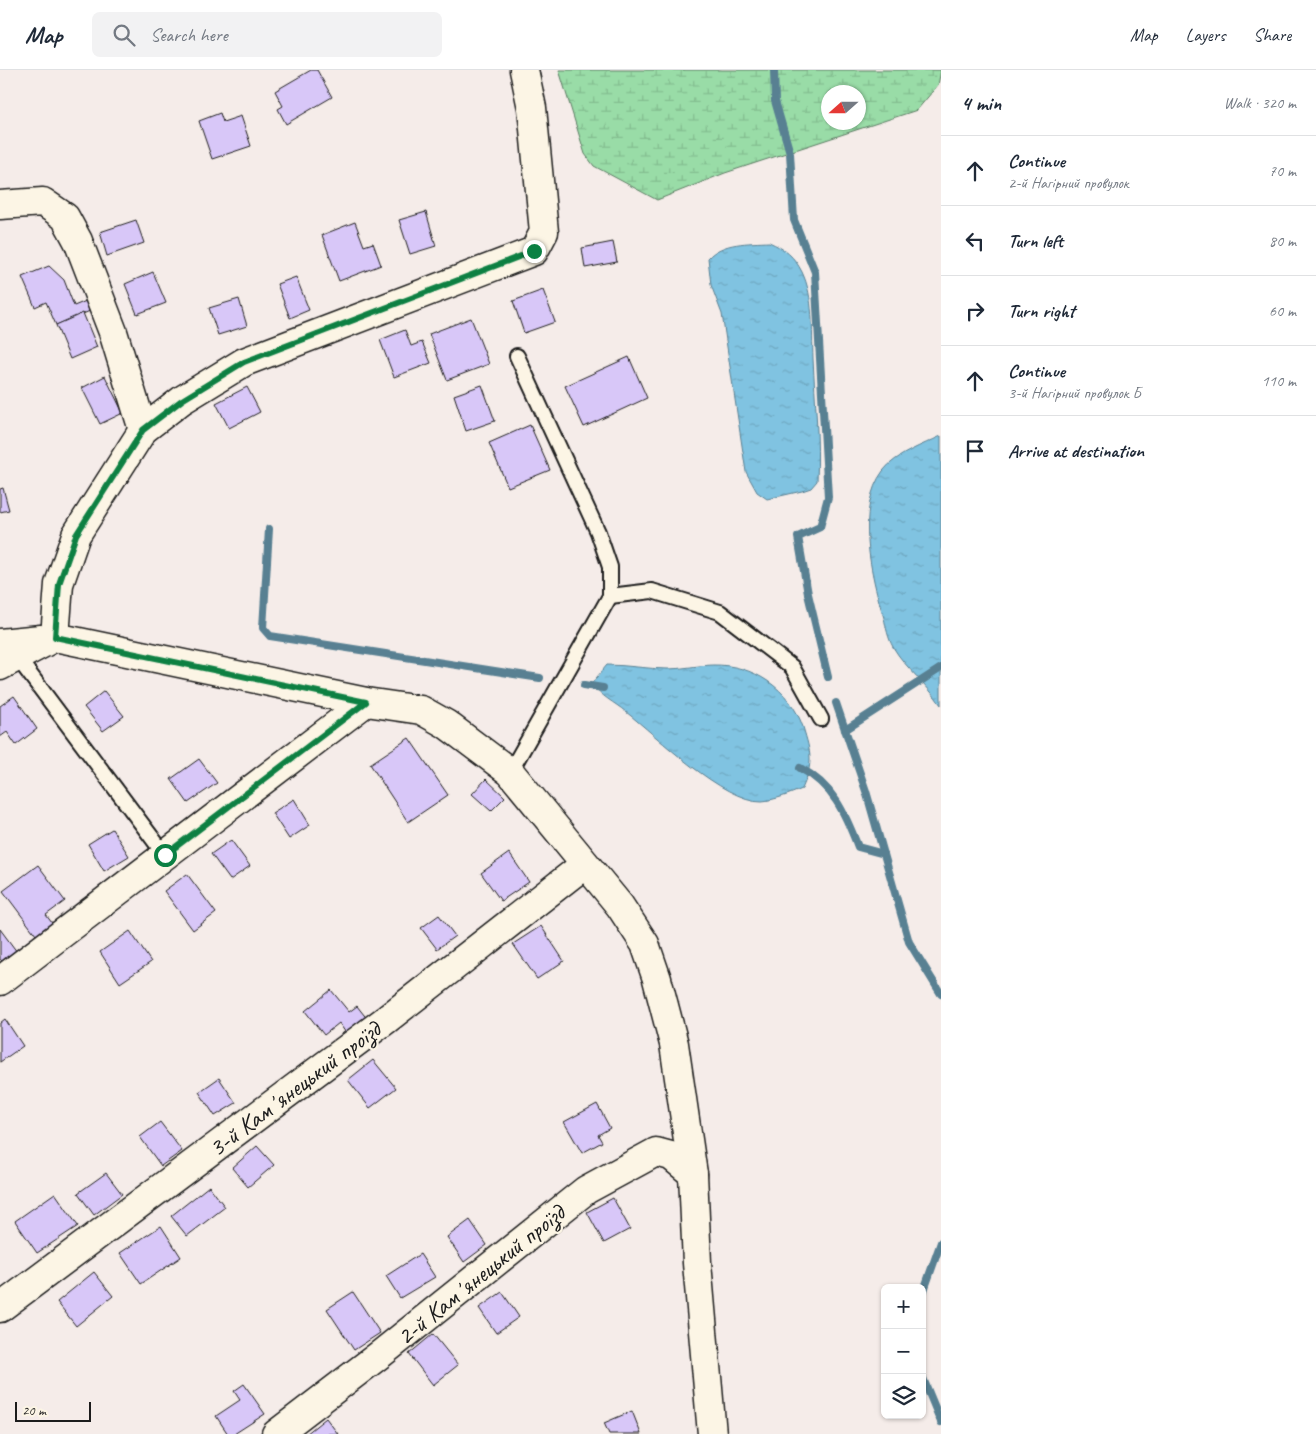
<!DOCTYPE html>
<meta charset="utf-8">
<style>
:root{--surface:#fff;--page:#f2f2f3;--text:#1f2937;--muted:#747a83;--line:#e0e1e3}
body{margin:0;font-family:Caveat,sans-serif;background:var(--page);color:var(--text)}
.controls{position:absolute;right:15px;bottom:15px;display:grid;overflow:hidden;border-radius:8px;box-shadow:0 1px 4px #0004}
.controls button{width:45px;height:45px;display:grid;place-items:center;padding:0;border:0;border-bottom:1px solid var(--line);background:var(--surface);color:var(--text);font:25px sans-serif}
.compass{position:absolute;left:821px;top:15px;width:45px;height:45px;border-radius:50%;background:var(--surface);box-shadow:0 1px 4px #0004;rotate:249deg}
.scale{position:absolute;left:15px;bottom:12px;width:76px;box-sizing:border-box;padding-left:5px;border:2px solid #1c1c1c;border-top:0;font-size:14px;line-height:18px;white-space:nowrap;color:#1c1c1c;-webkit-text-stroke:4px #fcf5e5;paint-order:stroke}
.stop{position:absolute;width:15px;height:15px;margin:-11px;border:4px solid #0b8043;border-radius:50%;background:#fff}
.stop.end{background:#0b8043;border-color:#fff;box-shadow:0 1px 5px #0008}
.list{margin:0;padding:0;list-style:none}
h2{display:flex;justify-content:space-between;align-items:center;height:65px;margin:0;padding:0 20px;font-size:21px}
h2 small{font-size:16px;font-weight:400;color:var(--muted)}
.list li{display:grid;grid-template-columns:32px 1fr auto;gap:15px;align-items:center;box-sizing:border-box;height:70px;padding:0 20px;border-top:1px solid var(--line)}
.list b{display:block;font-size:19px;white-space:nowrap}
.list p{margin:0;font-size:16px;white-space:nowrap;color:var(--muted)}
.list em{font-size:16px;font-style:normal;color:var(--muted)}
.icon{flex:none;width:28px;height:28px;fill:none;stroke:currentColor;stroke-width:2;stroke-linecap:round;stroke-linejoin:round}
.map{position:relative;flex:none;width:941px;height:1364px;overflow:hidden}
header{display:flex;align-items:center;gap:30px;box-sizing:border-box;height:70px;padding:0 25px;background:var(--surface);border-bottom:1px solid var(--line)}
header strong{font-size:24px}
nav{display:flex;gap:28px;margin-inline-start:auto;font-size:18px}
.search{width:350px;height:45px;background:var(--page);display:flex;align-items:center;gap:12px;box-sizing:border-box;padding:0 18px;border-radius:8px;color:var(--muted);font-size:19px}
main{display:flex}
aside{flex:1;background:var(--surface)}
.map>svg:first-child{display:block}
.wetland{fill:url(#wetland-marsh);stroke:#5a7c62;fill-rule:evenodd}
.water{fill:url(#water-ripples);stroke:#588092}
.lines{fill:none;stroke-linecap:round;stroke-linejoin:round}
.stream{stroke:#588092;stroke-width:8}
.building{fill:#d8c7f8;stroke:#1c1c1c}
.service-casing{stroke:#1c1c1c;stroke-width:18}
.minor-casing{stroke:#1c1c1c;stroke-width:31}
.service{stroke:#fcf5e5;stroke-width:14}
.minor{stroke:#fcf5e5;stroke-width:28}
.route{stroke:#0b8043;stroke-width:6}
.labels{text-anchor:middle;stroke-width:4.5;stroke-linejoin:round;paint-order:stroke}
.street-label{font-size:25px;fill:#1c1c1c;stroke:#fcf5e5}
</style>
<header>
<strong>Map</strong>
<div class="search"><svg class="icon" aria-label="search" viewBox="0 0 24 24"><circle cx="10" cy="10" r="6"/><path d="M15 15l6 6"/></svg>Search here</div>
<nav><a>Map</a><a>Layers</a><a>Share</a></nav>
</header>
<main>
<div class="map">
<svg width="941" height="1364" viewBox="0 0 941 1364">
<defs>
<pattern id="wetland-marsh" width="20" height="14" patternUnits="userSpaceOnUse" patternTransform="scale(1.25)"><rect width="20" height="14" fill="#99dca7"/><path d="M1 5h8M5 5V1M11 12h8M15 12V8" fill="none" stroke="#83bc8f"/></pattern>
<pattern id="water-ripples" width="26" height="14" patternUnits="userSpaceOnUse" patternTransform="scale(1.25)"><rect width="26" height="14" fill="#80c3e1"/><path d="M2 4q2-2 4 0t4 0M15 11q2-2 4 0t4 0" fill="none" stroke="#6ea7c0"/></pattern>
</defs>
<rect width="100%" height="100%" fill="#f5ece9"/>
<filter id="ink" filterUnits="userSpaceOnUse"><feTurbulence type="fractalNoise" baseFrequency=".02" numOctaves="2"/><feDisplacementMap in="SourceGraphic" scale="10" xChannelSelector="R" yChannelSelector="G"/><feConvolveMatrix kernelMatrix="1 2 1 2 8 2 1 2 1" color-interpolation-filters="sRGB"/></filter>
<g filter="url(#ink)">
<path class="wetland" d="M559,0H941L938,15L917,40L725,103L657,130L594,96L585,84ZM828,22H858V52H828Z"/>
<g class="water">
<path d="M769,172C785,179 794,186 802,202C814,227 812,261 813,289C815,330 819,370 817,411L811,418L802,421L767,429L757,422L746,402L722,244L711,215L708,188C722,172 749,173 769,172Z"/>
<path d="M941,366V635C927,614 906,599 893,577C888,568 886,557 884,548C871,507 855,438 883,401C896,384 923,375 941,366Z"/>
<path d="M607,595C627,595 647,599 668,599C683,599 698,595 713,595C753,594 790,619 803,657C811,684 814,692 802,719C790,724 775,730 762,731C723,732 657,666 626,642C614,632 601,627 592,613Z"/>
</g>
<g class="lines">
<g class="stream">
<polyline points="774,0 775,31 790,83 794,150 815,202 828,427 820,457 798,467 808,524 828,607"/>
<polyline points="269,459 263,558 270,566 540,608"/>
<polyline points="584,615 603,618"/>
<polyline points="836,633 866,721 909,872 941,924"/>
<polyline points="845,660 941,598"/>
<path d="M800,698C833,715 845,743 858,777L884,784"/>
<polyline points="922,1226 941,1172"/>
<polyline points="922,1306 941,1352"/>
</g>
</g>
<g class="building">
<polygon points="311,0 317,0 332,27 286,54 278,39 283,36 275,21"/>
<polygon points="220,43 223,52 241,46 251,76 212,89 199,51"/>
<polygon points="426,142 436,176 410,184 399,150"/>
<polygon points="136,150 144,173 107,186 100,162"/>
<polygon points="355,152 364,176 373,173 381,195 339,211 322,165"/>
<polygon points="613,172 617,192 585,198 582,178"/>
<polygon points="49,196 64,210 74,236 86,231 90,241 56,255 46,232 35,237 22,207"/>
<polygon points="153,202 166,233 137,244 125,214"/>
<polygon points="296,207 309,240 290,248 277,214"/>
<polygon points="543,220 555,252 524,263 513,231"/>
<polygon points="239,229 247,256 218,265 209,238"/>
<polygon points="83,243 97,277 70,289 56,255"/>
<polygon points="471,248 489,294 447,310 429,264"/>
<polygon points="405,260 411,276 422,272 431,293 394,307 380,270"/>
<polygon points="629,287 647,328 584,357 565,316"/>
<polygon points="105,306 123,343 100,354 82,318"/>
<polygon points="482,315 495,351 466,361 454,325"/>
<polygon points="247,317 260,342 229,358 216,333"/>
<polygon points="530,355 550,400 508,417 489,373"/>
<polygon points="3,418 9,440 0,442 0,419"/>
<polygon points="104,621 124,646 103,661 84,637"/>
<polygon points="14,626 37,659 16,675 7,662 0,667 0,636"/>
<polygon points="409,668 448,725 408,752 370,694"/>
<polygon points="199,689 217,713 188,733 171,709"/>
<polygon points="486,709 505,727 491,741 472,724"/>
<polygon points="294,729 310,755 289,769 272,743"/>
<polygon points="112,759 129,786 104,801 88,774"/>
<polygon points="231,770 250,796 230,810 211,784"/>
<polygon points="509,783 529,812 501,831 481,803"/>
<polygon points="38,795 65,831 46,845 55,857 39,869 3,821"/>
<polygon points="187,804 216,843 193,860 164,821"/>
<polygon points="439,845 455,866 437,879 421,858"/>
<polygon points="541,856 564,891 537,909 513,874"/>
<polygon points="0,859 20,886 6,896 0,889"/>
<polygon points="130,861 151,892 120,913 100,882"/>
<polygon points="331,920 349,942 357,936 368,950 348,966 339,953 324,965 305,941"/>
<polygon points="5,949 23,976 0,992 0,953"/>
<polygon points="373,990 396,1018 370,1038 348,1010"/>
<polygon points="219,1008 236,1033 215,1046 199,1022"/>
<polygon points="597,1034 610,1058 598,1065 602,1072 582,1083 564,1052"/>
<polygon points="160,1052 182,1081 161,1096 140,1067"/>
<polygon points="257,1076 274,1095 248,1117 232,1098"/>
<polygon points="106,1103 122,1124 94,1145 78,1123"/>
<polygon points="209,1116 225,1137 187,1166 171,1146"/>
<polygon points="55,1123 78,1156 37,1183 15,1151"/>
<polygon points="613,1128 630,1159 604,1173 587,1142"/>
<polygon points="470,1150 487,1175 464,1192 447,1167"/>
<polygon points="161,1156 181,1187 141,1214 120,1183"/>
<polygon points="420,1184 435,1207 400,1228 386,1206"/>
<polygon points="94,1202 113,1226 76,1256 57,1232"/>
<polygon points="353,1222 380,1263 354,1280 327,1239"/>
<polygon points="502,1222 519,1247 496,1263 479,1238"/>
<polygon points="433,1264 458,1295 433,1315 409,1284"/>
<polygon points="244,1314 265,1344 234,1364 228,1364 216,1346 240,1330 234,1321"/>
<polygon points="632,1341 641,1364 609,1364 604,1353"/>
<polygon points="326,1348 338,1364 306,1364"/>
</g>
<g class="lines">
<defs>
<g id="service">
<polyline points="610,526 652,521 720,542 792,597 821,649"/>
<polyline points="17,587 165,785"/>
<polyline points="510,702 610,526 610,497 598,462 517,286"/>
</g>
<g id="minor">
<polyline points="524,0 532,38 544,162 534,181 244,292 182,330 143,360 76,465 59,514 55,567 366,632 421,640 446,654 510,702 620,836 645,874 657,909 674,974 693,1104 697,1193 712,1364"/>
<polyline points="0,135 43,132 65,147 78,171 113,262 143,360"/>
<polyline points="0,573 41,569"/>
<polyline points="0,596 55,567"/>
<polyline points="0,911 366,632"/>
<polyline points="0,1238 387,949 584,795"/>
<polyline points="276,1364 382,1283 586,1120 656,1082 671,1086 693,1104"/>
</g>
</defs>
<use href="#service" class="service-casing"/>
<use href="#minor" class="minor-casing"/>
<use href="#service" class="service"/>
<use href="#minor" class="minor"/>
</g>
</g>
<g class="lines" filter="url(#ink)">
<polyline class="route" points="165,785 366,632 55,567 59,514 76,465 143,360 182,330 244,292 534,181"/>
</g>
<g class="labels">
<g class="street-label">
<text transform="translate(294 1018) rotate(-37)" y="9">3-й Камʼянецький проїзд</text>
<text transform="translate(480 1204) rotate(-39)" y="9">2-й Камʼянецький проїзд</text>
</g>
</g>
</svg>
<div class="controls">
<button>+</button>
<button>−</button>
<button><svg class="icon" aria-label="layers" viewBox="0 0 24 24"><path d="M12 4l9 5-9 5-9-5zM3 14l9 5 9-5"/></svg></button>
</div>
<svg class="compass" viewBox="-18 -18 36 36"><path d="M0-13l5 13h-10z" fill="#e53935"/><path d="M0 13l5-13h-10z" fill="#747a83"/></svg>
<div class="scale">20 m</div>
<div class="stop" style="left:165px;top:785px"></div>
<div class="stop end" style="left:534px;top:181px"></div>
</div>
<aside>
<h2>4 min<small>Walk · 320 m</small></h2>
<ul class="list">
<li><svg class="icon" aria-label="ahead" viewBox="0 0 24 24"><path d="M12 20V5M6 11l6-6 6 6"/></svg><div><b>Continue</b><p>2-й Нагірний провулок</p></div><em>70 m</em></li>
<li><svg class="icon" aria-label="left" viewBox="0 0 24 24"><path d="M17 20v-9H6M10 6l-5 5 5 5"/></svg><div><b>Turn left</b></div><em>80 m</em></li>
<li><svg class="icon" aria-label="right" viewBox="0 0 24 24"><path d="M7 20v-9h11M14 6l5 5-5 5"/></svg><div><b>Turn right</b></div><em>60 m</em></li>
<li><svg class="icon" aria-label="ahead" viewBox="0 0 24 24"><path d="M12 20V5M6 11l6-6 6 6"/></svg><div><b>Continue</b><p>3-й Нагірний провулок Б</p></div><em>110 m</em></li>
<li><svg class="icon" aria-label="arrive" viewBox="0 0 24 24"><path d="M6 21V4h12l-3 4 3 4H6"/></svg><div><b>Arrive at destination</b></div></li>
</ul>
</aside>
</main>
